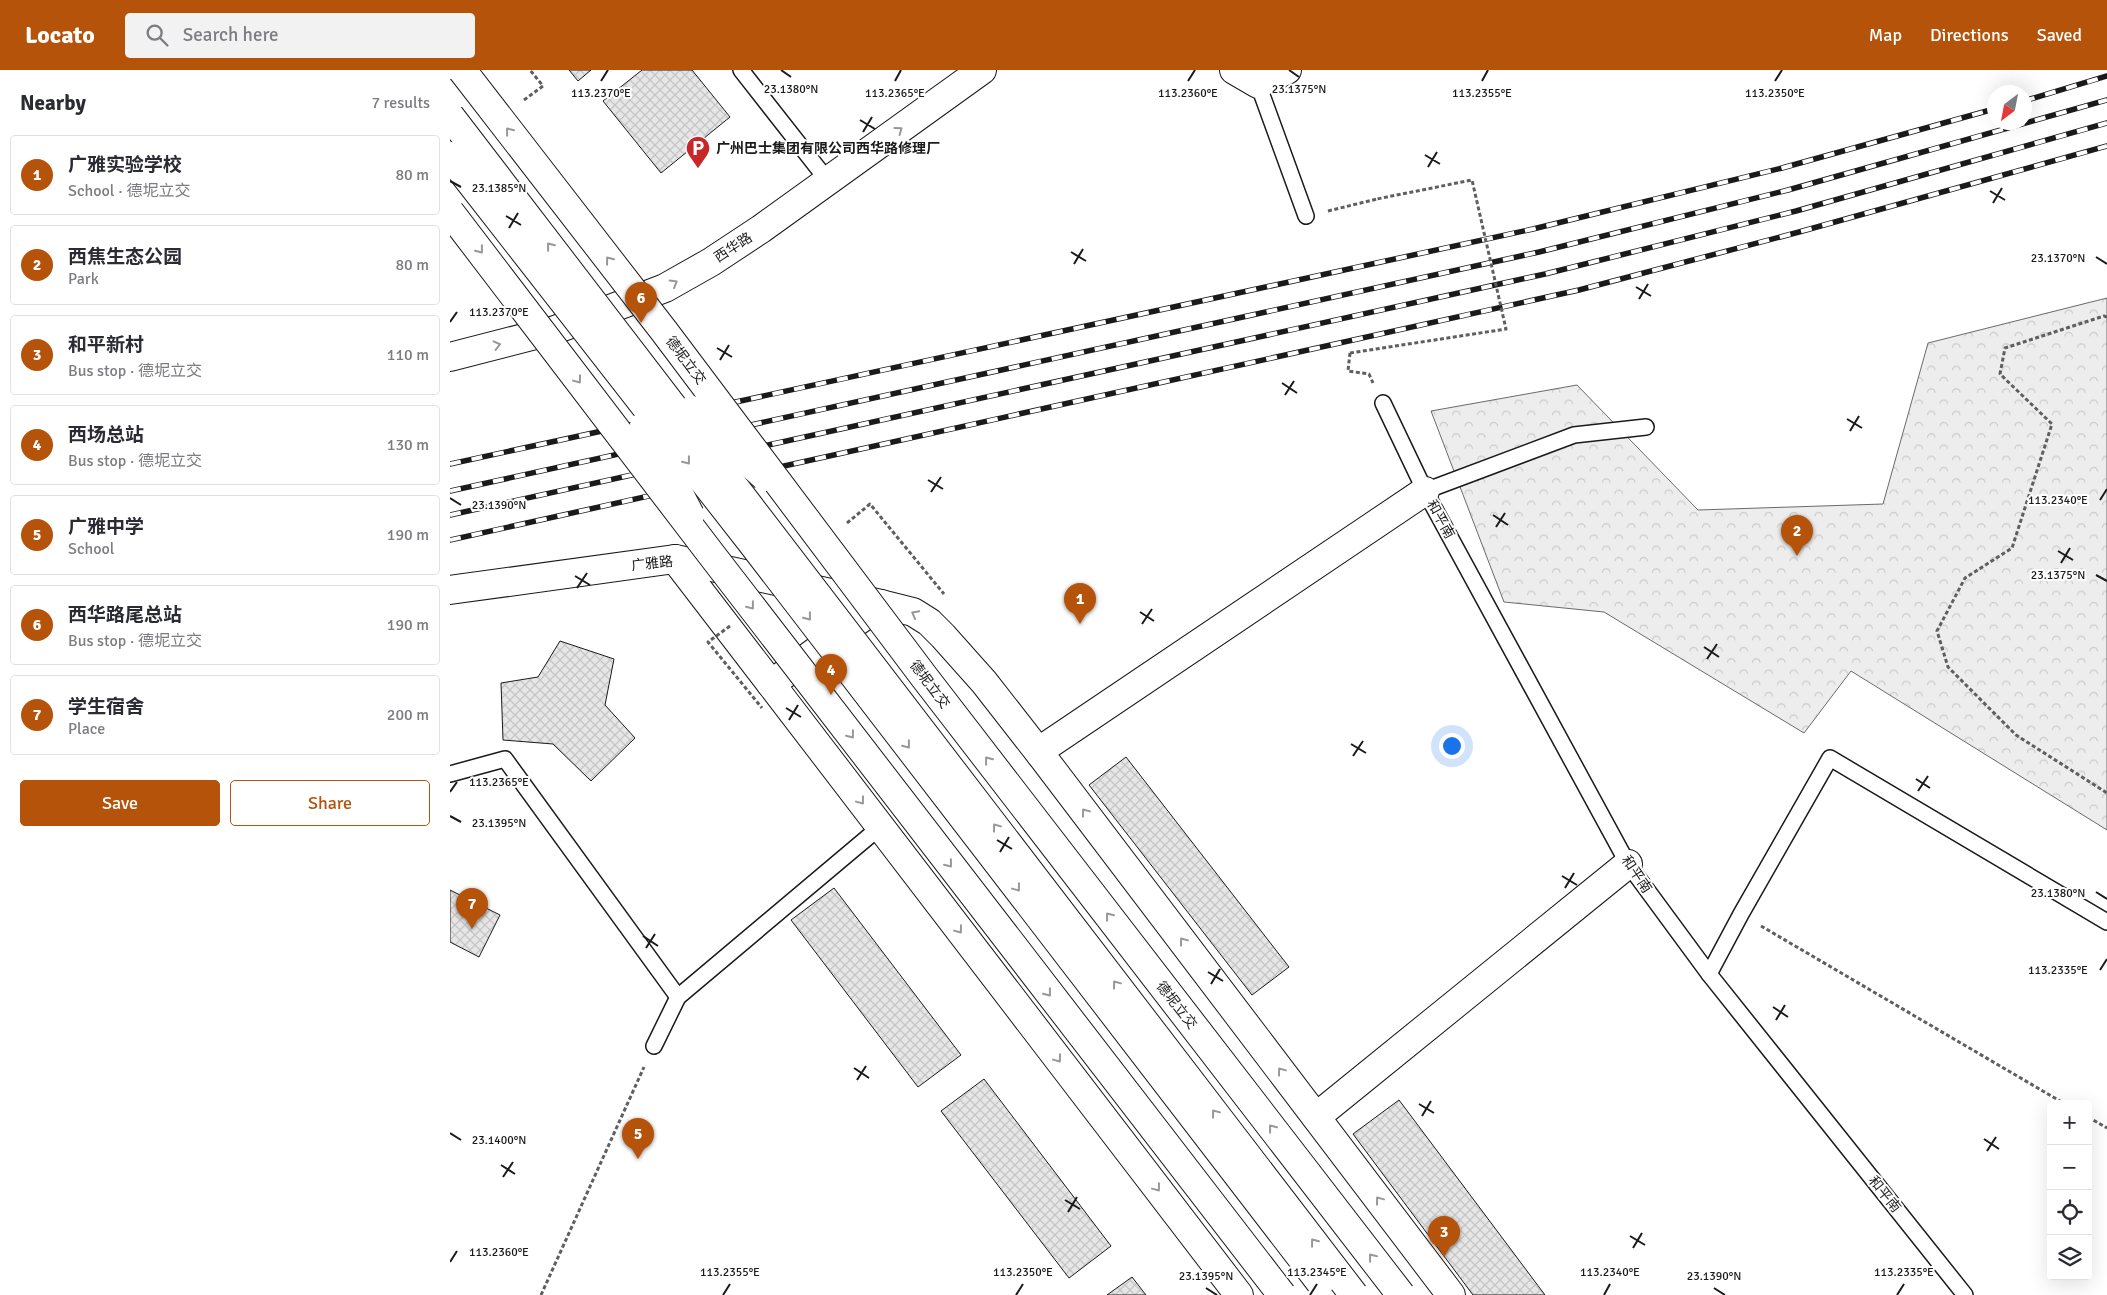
<!DOCTYPE html>
<meta charset="utf-8">
<style>
:root{--surface:#fff;--page:#f2f2f3;--text:#2b2b33;--muted:#7c7c81;--line:#e1e1e2;--accent:#b45309}
body{margin:0;font-family:Signika,"Noto Sans SC",sans-serif;background:var(--page);color:var(--text)}
.controls{position:absolute;right:15px;bottom:15px;display:grid;overflow:hidden;border-radius:5px;box-shadow:0 5px 20px #0002}
.controls button{width:45px;height:45px;display:grid;place-items:center;padding:0;border:0;border-bottom:1px solid var(--line);background:var(--surface);color:var(--text);font:25px sans-serif}
.compass{position:absolute;left:1537px;top:15px;width:45px;height:45px;border-radius:50%;background:var(--surface);box-shadow:0 5px 20px #0002;rotate:212deg}
.you{position:absolute;left:1001px;top:675px;width:18px;height:18px;margin:-12px;border:4px solid #fff;border-radius:50%;background:#1a73e8;box-shadow:0 0 0 8px #1a73e833}
.badge{display:grid;place-items:center;width:32px;height:32px;border-radius:50%;background:var(--accent);color:#fff;font-size:16px;font-weight:700}
.pin{position:absolute;translate:-50% -41px;filter:drop-shadow(0 1px 2px #0008)}
.pin::after{content:'';position:absolute;top:26px;width:18px;height:15px;background:inherit;clip-path:polygon(0 0,100% 0,50% 100%)}
.list{margin:0;padding:0;list-style:none}
h2{display:flex;justify-content:space-between;align-items:center;height:65px;margin:0;padding:0 20px;font-size:21px}
h2 small{font-size:16px;font-weight:400;color:var(--muted)}
.list li{display:grid;grid-template-columns:32px 1fr auto;gap:15px;align-items:center;box-sizing:border-box;height:80px;margin:0 10px 10px;padding:0 10px;border:1px solid var(--line);border-radius:5px}
.list b{display:block;font-size:19px;white-space:nowrap}
.list p{margin:0;font-size:16px;white-space:nowrap;color:var(--muted)}
.list em{font-size:16px;font-style:normal;color:var(--muted)}
.actions{display:flex;gap:10px;padding:15px 20px}
.actions a{flex:1;padding:11px 0;border:1px solid var(--accent);border-radius:5px;text-align:center;font-size:18px;color:var(--accent)}
.actions .main{background:var(--accent);color:#fff}
.icon{flex:none;width:28px;height:28px;fill:none;stroke:currentColor;stroke-width:2;stroke-linecap:round;stroke-linejoin:round}
.map{position:relative;flex:none;width:1657px;height:1225px;overflow:hidden}
header{display:flex;align-items:center;gap:30px;box-sizing:border-box;height:70px;padding:0 25px;background:var(--accent);color:#fff}
header strong{font-size:24px}
nav{display:flex;gap:28px;margin-inline-start:auto;font-size:18px}
.search{width:350px;height:45px;background:var(--page);display:flex;align-items:center;gap:12px;box-sizing:border-box;padding:0 18px;border-radius:5px;color:var(--muted);font-size:19px}
main{display:flex}
aside{flex:1;background:var(--surface)}
.map>svg:first-child{display:block}
.forest{fill:url(#forest-crowns);stroke:#6a6a6a}
.building{fill:url(#building-cross-hatch);stroke:#1a1a1a}
.lines{fill:none;stroke-linecap:round;stroke-linejoin:round}
.lane-casing{stroke:#1a1a1a;stroke-width:18}
.street-casing{stroke:#1a1a1a;stroke-width:30}
.secondary-casing{stroke:#1a1a1a;stroke-width:30}
.path{stroke:#5f5f5f;stroke-width:3;stroke-dasharray:4 2.5;stroke-linecap:butt}
.lane{stroke:#fff;stroke-width:15}
.street{stroke:#fff;stroke-width:28}
.secondary{stroke:#fff;stroke-width:28}
.rail-casing{stroke:#1a1a1a;stroke-width:5.5}
.rail{stroke:#fff;stroke-width:4;stroke-dasharray:11;stroke-linecap:butt}
.primary-bridge-casing{stroke:#1a1a1a;stroke-width:30;stroke-linecap:butt}
.highway-bridge-casing{stroke:#1a1a1a;stroke-width:30;stroke-linecap:butt}
.path-bridge{stroke:#5f5f5f;stroke-width:3;stroke-dasharray:4 2.5;stroke-linecap:butt}
.primary-bridge{stroke:#fff;stroke-width:28}
.highway-bridge{stroke:#fff;stroke-width:28}
.oneway{stroke:#989898}
.ticks{fill:none;stroke:#1a1a1a;stroke-width:2}
.labels{text-anchor:middle;stroke-width:4;stroke-linejoin:round;paint-order:stroke}
.poi-label{font-size:14px;font-weight:bold;fill:#1a1a1a;stroke:#fff;text-anchor:start}
.street-label{font-size:14px;fill:#1a1a1a;stroke:#fff}
.ticks-label{font-size:12px;text-anchor:middle;fill:#1a1a1a;stroke:#fff;stroke-width:4;stroke-linejoin:round;paint-order:stroke}
</style>
<header>
<strong>Locato</strong>
<div class="search"><svg class="icon" aria-label="search" viewBox="0 0 24 24"><circle cx="10" cy="10" r="6"/><path d="M15 15l6 6"/></svg>Search here</div>
<nav><a>Map</a><a>Directions</a><a>Saved</a></nav>
</header>
<main>
<aside>
<h2>Nearby<small>7 results</small></h2>
<ul class="list">
<li><span class="badge">1</span><div><b>广雅实验学校</b><p>School · 德坭立交</p></div><em>80 m</em></li>
<li><span class="badge">2</span><div><b>西焦生态公园</b><p>Park</p></div><em>80 m</em></li>
<li><span class="badge">3</span><div><b>和平新村</b><p>Bus stop · 德坭立交</p></div><em>110 m</em></li>
<li><span class="badge">4</span><div><b>西场总站</b><p>Bus stop · 德坭立交</p></div><em>130 m</em></li>
<li><span class="badge">5</span><div><b>广雅中学</b><p>School</p></div><em>190 m</em></li>
<li><span class="badge">6</span><div><b>西华路尾总站</b><p>Bus stop · 德坭立交</p></div><em>190 m</em></li>
<li><span class="badge">7</span><div><b>学生宿舍</b><p>Place</p></div><em>200 m</em></li>
</ul>
<div class="actions"><a class="main">Save</a><a>Share</a></div>
</aside>
<div class="map">
<svg width="1657" height="1225" viewBox="0 0 1657 1225">
<defs>
<pattern id="forest-crowns" width="20" height="18" patternUnits="userSpaceOnUse" patternTransform="scale(1.25)"><rect width="20" height="18" fill="#ededed"/><path d="M2 6a3 3 0 1 1 6 0M12 15a3 3 0 1 1 6 0" fill="none" stroke="#cbcbcb"/></pattern>
<pattern id="building-cross-hatch" width="8" height="8" patternUnits="userSpaceOnUse" patternTransform="scale(1.25)"><rect width="8" height="8" fill="#e6e6e6"/><path d="M0 0l8 8M0 8l8-8" fill="none" stroke="#c5c5c5"/></pattern>
</defs>
<rect width="100%" height="100%" fill="#fff"/>
<polygon class="forest" points="1657,228 1657,760 1401,601 1354,663 1154,542 1054,532 981,341 1127,315 1248,440 1433,434 1478,273"/>
<g class="building">
<polygon points="119,0 141,0 128,11"/>
<polygon points="192,0 242,0 280,47 211,103 153,31"/>
<polygon points="110,571 164,589 155,635 185,668 141,711 103,674 53,670 51,613 88,607"/>
<polygon points="676,687 839,897 802,925 639,715"/>
<polygon points="384,818 511,985 468,1017 341,850"/>
<polygon points="0,820 50,845 29,887 0,872"/>
<polygon points="534,1009 661,1176 619,1208 491,1041"/>
<polygon points="949,1030 1095,1225 1023,1225 903,1064"/>
<polygon points="682,1207 696,1225 657,1225"/>
</g>
<g class="lines">
<defs>
<g id="lane">
<polyline points="291,0 378,111"/>
<polyline points="808,14 856,146"/>
<polyline points="933,333 975,421 1178,794 1259,904 1515,1225"/>
<polyline points="975,421 1124,365 1196,357"/>
<polyline points="0,704 55,689 228,927"/>
<polyline points="1259,904 1291,844 1380,688 1657,852"/>
<polyline points="204,976 228,927 430,757"/>
</g>
<g id="street">
<polyline points="784,0 808,14 837,0"/>
<polyline points="225,489 321,614"/>
<polyline points="0,520 225,489 431,534"/>
<polyline points="591,685 595,677 975,421"/>
<polyline points="866,1047 1178,794"/>
</g>
<g id="secondary">
<polyline points="0,287 105,260 215,218 261,192 311,159 532,0"/>
<polyline points="789,1225 321,614 431,534 463,542 479,552 493,566 534,612 591,685 1001,1225"/>
</g>
</defs>
<use href="#lane" class="lane-casing"/>
<use href="#street" class="street-casing"/>
<use href="#secondary" class="secondary-casing"/>
<g class="path">
<polyline points="74,30 93,16 80,0"/>
<polyline points="878,141 927,129"/>
<polyline points="1657,247 1654,246 1555,278 1550,304 1602,354 1562,478 1515,508 1487,561 1498,597 1566,665 1657,723"/>
<polyline points="900,283 898,301 919,304 923,313"/>
<polyline points="397,453 420,434 494,524"/>
<polyline points="1311,856 1615,1034"/>
<polyline points="1638,1047 1657,1058"/>
<polyline points="91,1225 194,997"/>
</g>
<use href="#lane" class="lane"/>
<use href="#street" class="street"/>
<use href="#secondary" class="secondary"/>
<defs>
<g id="rail">
<polyline points="1574,31 1657,6"/>
<polyline points="0,394 1083,159 1332,98 1544,39"/>
<polyline points="0,421 1089,182 1338,120 1657,30"/>
<polyline points="0,445 1095,204 1346,141 1657,53"/>
<polyline points="0,470 1129,220 1349,162 1657,76"/>
</g>
</defs>
<use href="#rail" class="rail-casing"/>
<use href="#rail" class="rail"/>
<defs>
<g id="primary-bridge">
<polyline points="0,46 904,1225"/>
<polyline points="0,86 302,473 870,1212"/>
<polyline points="242,340 315,407"/>
<polyline points="194,356 240,445"/>
</g>
<g id="highway-bridge">
<polyline points="12,0 214,261 475,608 951,1225"/>
<polyline points="0,142 261,484 832,1225"/>
</g>
</defs>
<use href="#primary-bridge" class="primary-bridge-casing"/>
<use href="#highway-bridge" class="highway-bridge-casing"/>
<g class="path-bridge">
<polyline points="900,283 1056,259 1022,110 927,129"/>
<polyline points="280,556 258,572 312,638"/>
</g>
<use href="#primary-bridge" class="primary-bridge"/>
<use href="#highway-bridge" class="highway-bridge"/>
</g>
<defs><path id="oneway-chevron" d="M-2-3.5L2.5 0L-2 3.5" fill="none" stroke-width="1.6" stroke-linecap="round" stroke-linejoin="round" transform="scale(1.25)"/></defs>
<g class="oneway">
<use href="#oneway-chevron" transform="translate(449 60) rotate(-36)"/>
<use href="#oneway-chevron" transform="translate(59 61) rotate(-128)"/>
<use href="#oneway-chevron" transform="translate(100 176) rotate(-128)"/>
<use href="#oneway-chevron" transform="translate(30 180) rotate(52)"/>
<use href="#oneway-chevron" transform="translate(159 190) rotate(-128)"/>
<use href="#oneway-chevron" transform="translate(224 213) rotate(-30)"/>
<use href="#oneway-chevron" transform="translate(47 275) rotate(-14)"/>
<use href="#oneway-chevron" transform="translate(128 310) rotate(53)"/>
<use href="#oneway-chevron" transform="translate(237 391) rotate(52)"/>
<use href="#oneway-chevron" transform="translate(301 536) rotate(52)"/>
<use href="#oneway-chevron" transform="translate(465 544) rotate(-152)"/>
<use href="#oneway-chevron" transform="translate(358 547) rotate(52)"/>
<use href="#oneway-chevron" transform="translate(401 665) rotate(52)"/>
<use href="#oneway-chevron" transform="translate(457 675) rotate(52)"/>
<use href="#oneway-chevron" transform="translate(538 690) rotate(-128)"/>
<use href="#oneway-chevron" transform="translate(411 731) rotate(53)"/>
<use href="#oneway-chevron" transform="translate(635 742) rotate(-127)"/>
<use href="#oneway-chevron" transform="translate(546 757) rotate(-127)"/>
<use href="#oneway-chevron" transform="translate(499 794) rotate(52)"/>
<use href="#oneway-chevron" transform="translate(567 818) rotate(53)"/>
<use href="#oneway-chevron" transform="translate(659 846) rotate(-128)"/>
<use href="#oneway-chevron" transform="translate(509 860) rotate(53)"/>
<use href="#oneway-chevron" transform="translate(733 871) rotate(-127)"/>
<use href="#oneway-chevron" transform="translate(666 914) rotate(-127)"/>
<use href="#oneway-chevron" transform="translate(598 923) rotate(52)"/>
<use href="#oneway-chevron" transform="translate(608 989) rotate(53)"/>
<use href="#oneway-chevron" transform="translate(831 1001) rotate(-127)"/>
<use href="#oneway-chevron" transform="translate(765 1043) rotate(-127)"/>
<use href="#oneway-chevron" transform="translate(822 1058) rotate(-128)"/>
<use href="#oneway-chevron" transform="translate(707 1118) rotate(53)"/>
<use href="#oneway-chevron" transform="translate(929 1130) rotate(-127)"/>
<use href="#oneway-chevron" transform="translate(864 1172) rotate(-128)"/>
<use href="#oneway-chevron" transform="translate(922 1187) rotate(-128)"/>
</g>
<path class="ticks" d="M331,0L341,7M839,0L849,7M151,11L158,0M445,11L451,0M738,11L745,0M1032,11L1038,0M1325,11L1332,0M410,50L425,59M413,62L422,47M975,85L990,94M978,97L987,82M0,111L11,117M1540,121L1555,130M1543,133L1552,118M56,146L71,155M59,158L68,143M621,182L636,191M1646,187L1657,194M624,194L633,179M1186,217L1201,226M1189,229L1198,214M0,252L7,242M267,278L282,287M270,290L279,275M832,313L847,323M835,325L844,311M1397,349L1412,358M1400,361L1409,346M478,410L493,419M481,422L491,407M0,428L11,435M1650,430L1657,419M1043,445L1058,455M1046,457L1055,443M1608,481L1623,490M1611,493L1620,478M1646,505L1657,511M125,506L140,515M127,518L137,503M690,542L704,551M692,554L702,539M1254,577L1269,587M1257,589L1267,574M336,638L351,647M339,650L348,635M901,674L916,683M903,686L913,671M1466,709L1480,718M1468,721L1478,706M0,722L7,712M0,746L11,752M547,770L562,779M550,782L559,767M1112,806L1127,815M1115,818L1124,803M1646,822L1657,829M193,866L208,876M196,878L205,864M1650,900L1657,889M758,902L773,911M761,914L770,899M1323,937L1338,947M1326,950L1335,935M404,998L419,1008M407,1010L416,996M969,1034L984,1043M972,1046L981,1031M0,1063L11,1070M1534,1069L1549,1079M1537,1081L1546,1067M51,1095L65,1104M53,1107L63,1092M615,1130L630,1139M618,1142L627,1127M1180,1166L1195,1175M1183,1178L1192,1163M0,1192L7,1181M756,1218L767,1225M1264,1218L1275,1225M273,1225L280,1214M566,1225L573,1214M860,1225L867,1214M1154,1225L1160,1214M1447,1225L1454,1214"/>
<defs>
<symbol id="parking-pin" viewBox="-11 -11 22 30"><path d="M0 17L-7.5 6A9.5 9.5 0 1 1 7.5 6Z" fill="#c62828" stroke="#fff"/><path d="M-3.5-5.5H1a3.5 3.5 0 0 1 0 7H-1V5.5H-3.5ZM-1-3.4V-.6H.8a1.4 1.4 0 0 0 0-2.8Z" fill="#fff"/></symbol>
</defs>
<g fill-rule="evenodd">
<use href="#parking-pin" x="234" y="64" width="28" height="38"/>
</g>
<g class="labels">
<g class="poi-label">
<text x="266" y="83">广州巴士集团有限公司西华路修理厂</text>
</g>
<g class="street-label">
<text transform="translate(283 177) rotate(-33)" y="5">西华路</text>
<text transform="translate(236 290) rotate(53)" y="5">德坭立交</text>
<text transform="translate(991 449) rotate(61)" y="5">和平南</text>
<text transform="translate(202 493) rotate(-6)" y="5">广雅路</text>
<text transform="translate(480 614) rotate(53)" y="5">德坭立交</text>
<text transform="translate(1187 804) rotate(56)" y="5">和平南</text>
<text transform="translate(727 935) rotate(52)" y="5">德坭立交</text>
<text transform="translate(1435 1124) rotate(51)" y="5">和平南</text>
</g>
</g>
<g class="ticks-label">
<text x="341" y="23">23.1380°N</text>
<text x="849" y="23">23.1375°N</text>
<text x="151" y="27">113.2370°E</text>
<text x="445" y="27">113.2365°E</text>
<text x="738" y="27">113.2360°E</text>
<text x="1032" y="27">113.2355°E</text>
<text x="1325" y="27">113.2350°E</text>
<text x="49" y="122">23.1385°N</text>
<text x="1608" y="192">23.1370°N</text>
<text x="49" y="246">113.2370°E</text>
<text x="1608" y="434">113.2340°E</text>
<text x="49" y="439">23.1390°N</text>
<text x="1608" y="509">23.1375°N</text>
<text x="49" y="716">113.2365°E</text>
<text x="49" y="757">23.1395°N</text>
<text x="1608" y="827">23.1380°N</text>
<text x="1608" y="904">113.2335°E</text>
<text x="49" y="1074">23.1400°N</text>
<text x="49" y="1186">113.2360°E</text>
<text x="280" y="1206">113.2355°E</text>
<text x="573" y="1206">113.2350°E</text>
<text x="867" y="1206">113.2345°E</text>
<text x="1160" y="1206">113.2340°E</text>
<text x="1454" y="1206">113.2335°E</text>
<text x="756" y="1210">23.1395°N</text>
<text x="1264" y="1210">23.1390°N</text>
</g>
</svg>
<div class="controls">
<button>+</button>
<button>−</button>
<button><svg class="icon" aria-label="locate" viewBox="0 0 24 24"><circle cx="12" cy="12" r="6"/><path d="M12 2v4M12 18v4M2 12h4M18 12h4"/></svg></button>
<button><svg class="icon" aria-label="layers" viewBox="0 0 24 24"><path d="M12 4l9 5-9 5-9-5zM3 14l9 5 9-5"/></svg></button>
</div>
<svg class="compass" viewBox="-18 -18 36 36"><path d="M0-13l5 13h-10z" fill="#e53935"/><path d="M0 13l5-13h-10z" fill="#7c7c81"/></svg>
<div class="you"></div>
<div class="pin badge" style="left:630px;top:554px">1</div>
<div class="pin badge" style="left:1347px;top:486px">2</div>
<div class="pin badge" style="left:994px;top:1187px">3</div>
<div class="pin badge" style="left:381px;top:625px">4</div>
<div class="pin badge" style="left:188px;top:1089px">5</div>
<div class="pin badge" style="left:191px;top:253px">6</div>
<div class="pin badge" style="left:22px;top:859px">7</div>
</div>
</main>
